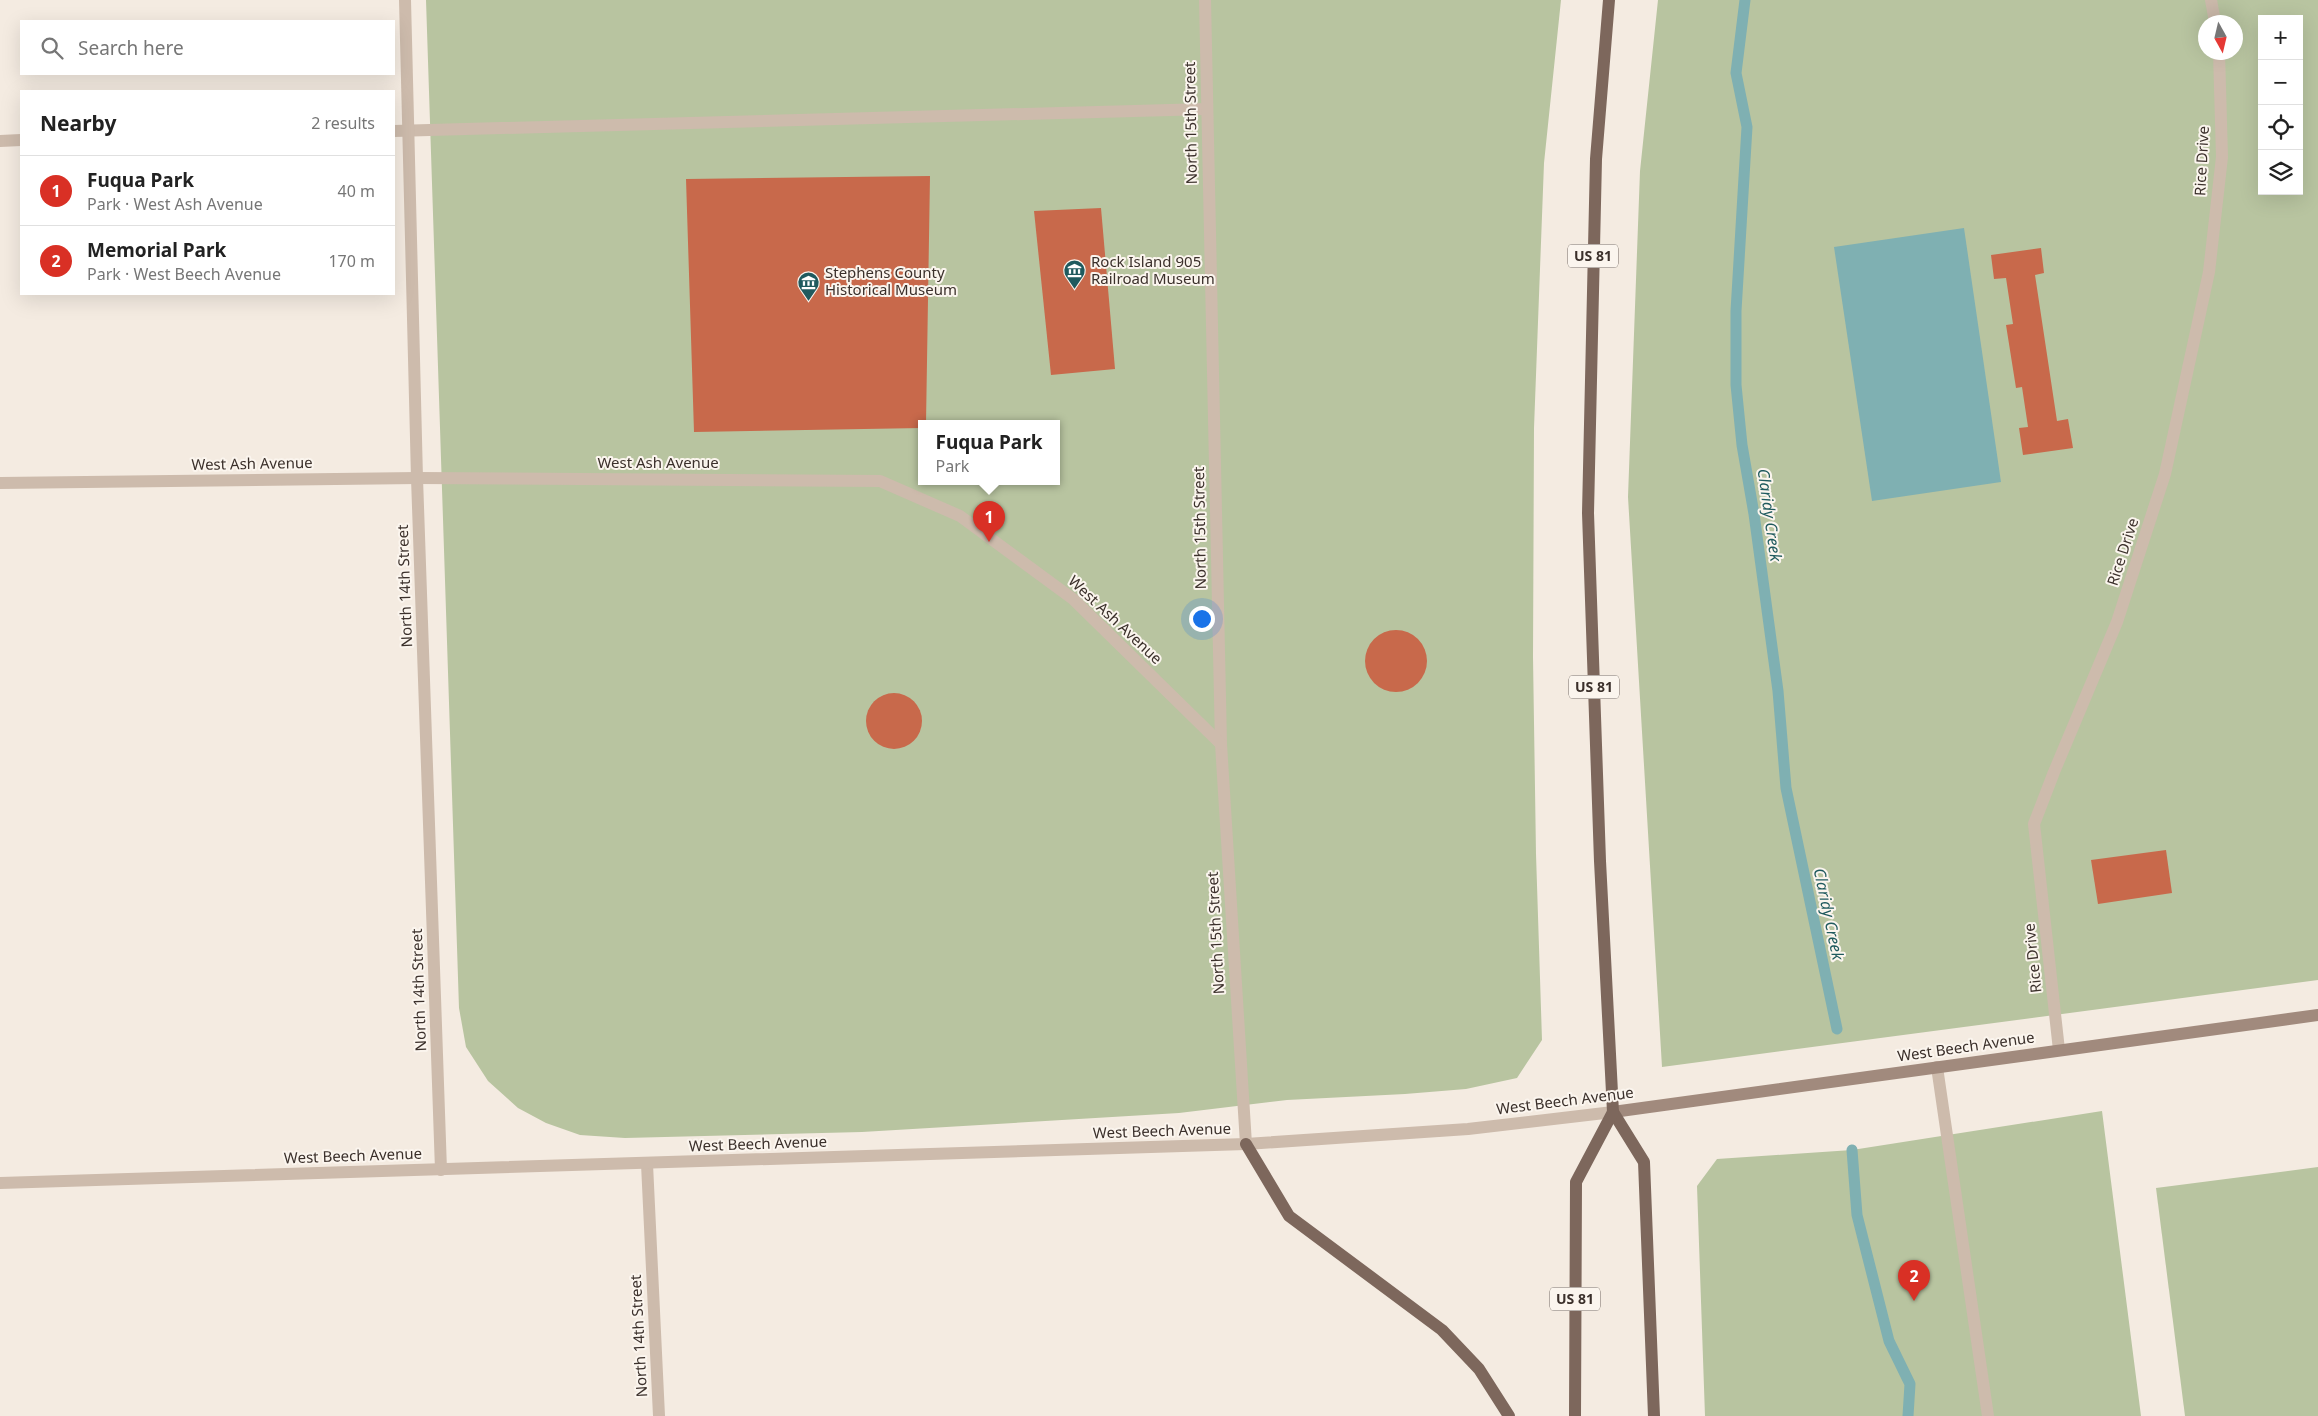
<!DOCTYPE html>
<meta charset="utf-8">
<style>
:root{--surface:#fff;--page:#f6f6f6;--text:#222;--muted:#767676;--line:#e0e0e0;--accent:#d93025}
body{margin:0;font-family:"Noto Sans",sans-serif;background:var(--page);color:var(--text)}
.controls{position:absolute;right:15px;top:15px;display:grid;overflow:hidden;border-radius:0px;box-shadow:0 5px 20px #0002}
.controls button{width:45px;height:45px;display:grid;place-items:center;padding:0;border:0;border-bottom:1px solid var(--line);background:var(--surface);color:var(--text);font:25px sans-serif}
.compass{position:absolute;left:2198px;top:15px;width:45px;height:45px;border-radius:50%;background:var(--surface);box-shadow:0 5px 20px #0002;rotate:172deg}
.you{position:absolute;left:1201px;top:618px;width:18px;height:18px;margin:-12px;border:4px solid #fff;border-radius:50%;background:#1a73e8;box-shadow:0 0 0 8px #1a73e833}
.badge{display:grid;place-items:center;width:32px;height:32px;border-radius:50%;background:var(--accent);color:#fff;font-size:16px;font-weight:700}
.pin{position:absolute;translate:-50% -41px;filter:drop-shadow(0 1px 2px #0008)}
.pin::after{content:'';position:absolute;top:26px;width:18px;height:15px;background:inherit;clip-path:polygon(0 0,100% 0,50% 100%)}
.popup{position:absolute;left:918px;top:420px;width:142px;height:65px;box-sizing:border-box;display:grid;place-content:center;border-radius:0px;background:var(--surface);filter:drop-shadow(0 1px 4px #0005);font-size:16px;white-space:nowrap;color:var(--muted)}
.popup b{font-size:19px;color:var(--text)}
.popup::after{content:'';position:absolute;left:50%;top:100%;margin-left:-10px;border:10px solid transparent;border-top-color:var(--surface)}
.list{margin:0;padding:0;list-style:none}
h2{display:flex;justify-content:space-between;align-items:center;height:65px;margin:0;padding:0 20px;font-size:21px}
h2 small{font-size:16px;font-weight:400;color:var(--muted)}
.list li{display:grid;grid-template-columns:32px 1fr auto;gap:15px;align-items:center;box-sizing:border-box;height:70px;padding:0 20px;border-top:1px solid var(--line)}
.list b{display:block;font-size:19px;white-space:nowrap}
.list p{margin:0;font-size:16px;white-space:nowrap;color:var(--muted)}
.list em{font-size:16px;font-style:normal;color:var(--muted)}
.icon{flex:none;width:28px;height:28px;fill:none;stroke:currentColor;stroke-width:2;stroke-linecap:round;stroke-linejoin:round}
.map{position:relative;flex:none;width:2318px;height:1416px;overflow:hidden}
.search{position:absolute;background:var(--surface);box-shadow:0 5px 20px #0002;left:20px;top:20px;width:375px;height:55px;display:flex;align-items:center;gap:12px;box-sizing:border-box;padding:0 18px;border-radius:0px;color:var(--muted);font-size:19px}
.panel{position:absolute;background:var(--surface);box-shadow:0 5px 20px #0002;left:20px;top:90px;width:375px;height:205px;border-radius:0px}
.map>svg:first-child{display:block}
.green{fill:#b8c4a0;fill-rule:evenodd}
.water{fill:#7fb0b2}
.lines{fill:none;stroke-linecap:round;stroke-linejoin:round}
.stream{stroke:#7fb0b2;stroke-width:11}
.building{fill:#c8694b}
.service{stroke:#cdbbac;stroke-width:12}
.minor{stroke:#cdbbac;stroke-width:12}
.tertiary{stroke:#cdbbac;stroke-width:12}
.secondary{stroke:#a18a7d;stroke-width:12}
.primary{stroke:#7d675c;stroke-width:12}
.labels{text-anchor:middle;stroke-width:4;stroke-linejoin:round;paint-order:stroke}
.shield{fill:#fbf5ee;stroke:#756b66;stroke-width:1}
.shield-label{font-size:14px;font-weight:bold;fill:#3b302b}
.street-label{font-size:15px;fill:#3b302b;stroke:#fbf5ee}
.poi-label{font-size:15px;fill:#3b302b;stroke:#fbf5ee;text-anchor:start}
.water-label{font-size:16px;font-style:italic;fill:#1f5a5e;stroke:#fbf5ee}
</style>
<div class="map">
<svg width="2318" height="1416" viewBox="0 0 2318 1416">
<rect width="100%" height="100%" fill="#f4ebe1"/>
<g class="green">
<path d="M426,0H1561L1544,163L1534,428L1533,657L1536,854L1542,1040L1517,1078L1466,1089L1405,1094L1287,1100L1179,1113L862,1132L625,1138L580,1135L546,1123L518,1108L488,1081L466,1047L459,1008ZM922,423H1056V481H922Z"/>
<path d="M1658,0H2318V980L1662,1067L1628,497L1640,171ZM2262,19H2299V191H2262ZM2206,22H2236V52H2206Z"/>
<polygon points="2102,1111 2141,1416 1705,1416 1697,1186 1717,1159 1852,1150"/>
<polygon points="2318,1167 2318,1416 2185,1416 2156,1188"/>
</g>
<polygon class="water" points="1964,228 2001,482 1872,501 1834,247"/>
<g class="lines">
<g class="stream">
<polyline points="1745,0 1736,73 1747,127 1736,311 1736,385 1742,445 1754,514 1778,691 1786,788 1837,1029"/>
<polyline points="1852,1150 1857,1215 1889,1341 1910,1384 1908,1416"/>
</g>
</g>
<g class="building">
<polygon points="930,176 926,423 922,423 922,428 694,432 686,179"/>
<polygon points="1101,208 1115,369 1051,375 1034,211"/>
<polygon points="2041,248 2044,273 2035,275 2057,421 2068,419 2073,448 2023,455 2019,428 2028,427 2022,387 2016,388 2006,325 2013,324 2006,278 1994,279 1991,255"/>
<circle cx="1396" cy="661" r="31"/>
<circle cx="894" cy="721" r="28"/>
<polygon points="2166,850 2172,893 2098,904 2091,860"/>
</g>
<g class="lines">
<g class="service">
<polyline points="394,131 1207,109"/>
<polyline points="0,141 21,140"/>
<polyline points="1937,1067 1988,1416"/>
</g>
<g class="minor">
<polyline points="405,0 417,478 441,1170"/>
<polyline points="1205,0 1221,744 1246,1144"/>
<polyline points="2211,0 2215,22"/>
<polyline points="0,483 417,478 880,481 960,516 1073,599 1221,744"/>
<polyline points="2059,1050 2034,824 2054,772 2117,622 2165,474 2209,272 2222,157 2219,52"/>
<polyline points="647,1164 659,1416"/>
</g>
<polyline class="tertiary" points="0,1183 1246,1144 1468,1129 1613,1112"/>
<polyline class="secondary" points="1613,1112 2318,1015"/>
<g class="primary">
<polyline points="1609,0 1596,159 1588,513 1600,861 1613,1112 1644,1162 1654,1416"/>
<polyline points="1246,1144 1289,1216 1442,1330 1479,1369 1509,1416"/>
<polyline points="1575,1416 1576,1182 1613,1112"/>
</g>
</g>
<defs>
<symbol id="museum-pin" viewBox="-11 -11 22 30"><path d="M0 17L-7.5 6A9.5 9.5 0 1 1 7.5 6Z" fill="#1f5a5e" stroke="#fbf5ee"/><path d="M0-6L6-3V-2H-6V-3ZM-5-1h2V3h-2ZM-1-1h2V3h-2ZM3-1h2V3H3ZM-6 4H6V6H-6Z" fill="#fff"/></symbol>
</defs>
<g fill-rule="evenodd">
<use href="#museum-pin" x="1062" y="258" width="25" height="34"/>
<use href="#museum-pin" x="796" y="270" width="25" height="34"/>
</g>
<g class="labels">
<g class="shield">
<rect x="1568" y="244.5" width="50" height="23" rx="4"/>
<rect x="1569" y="675.5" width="50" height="23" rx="4"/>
<rect x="1550" y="1287.5" width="50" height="23" rx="4"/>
</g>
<g class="shield-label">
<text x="1593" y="261">US 81</text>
<text x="1594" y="692">US 81</text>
<text x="1575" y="1304">US 81</text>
</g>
<g class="street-label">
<text transform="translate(1191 123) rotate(-91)" y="5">North 15th Street</text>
<text transform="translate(2202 161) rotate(-87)" y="5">Rice Drive</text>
<text x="658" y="468">West Ash Avenue</text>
<text transform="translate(252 464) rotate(-1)" y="5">West Ash Avenue</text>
<text transform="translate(1200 528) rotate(-91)" y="5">North 15th Street</text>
<text transform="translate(2123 552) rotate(-72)" y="5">Rice Drive</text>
<text transform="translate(405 586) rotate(-92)" y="5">North 14th Street</text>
<text transform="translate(1115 620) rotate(43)" y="5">West Ash Avenue</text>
<text transform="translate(1216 933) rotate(-93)" y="5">North 15th Street</text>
<text transform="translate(2033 958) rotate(-96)" y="5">Rice Drive</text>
<text transform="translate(419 990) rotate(-92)" y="5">North 14th Street</text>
<text transform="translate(1966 1047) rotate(-8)" y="5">West Beech Avenue</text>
<text transform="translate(1565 1101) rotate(-7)" y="5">West Beech Avenue</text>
<text transform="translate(1162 1131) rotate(-2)" y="5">West Beech Avenue</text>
<text transform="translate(758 1144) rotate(-2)" y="5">West Beech Avenue</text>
<text transform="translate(353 1156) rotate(-2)" y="5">West Beech Avenue</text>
<text transform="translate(639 1336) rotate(-93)" y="5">North 14th Street</text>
</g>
<g class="poi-label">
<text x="1091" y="267">Rock Island 905<tspan x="1091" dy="17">Railroad Museum</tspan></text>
<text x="825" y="278">Stephens County<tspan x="825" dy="17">Historical Museum</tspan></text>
</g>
<g class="water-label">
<text transform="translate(1770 515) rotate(82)" y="6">Claridy Creek</text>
<text transform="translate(1829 914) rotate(78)" y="6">Claridy Creek</text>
</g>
</g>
</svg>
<div class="controls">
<button>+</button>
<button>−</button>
<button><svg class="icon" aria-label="locate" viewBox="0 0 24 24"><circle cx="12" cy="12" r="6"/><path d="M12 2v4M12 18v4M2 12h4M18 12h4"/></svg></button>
<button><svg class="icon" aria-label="layers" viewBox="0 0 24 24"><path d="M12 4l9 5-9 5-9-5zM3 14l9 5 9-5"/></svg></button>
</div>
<svg class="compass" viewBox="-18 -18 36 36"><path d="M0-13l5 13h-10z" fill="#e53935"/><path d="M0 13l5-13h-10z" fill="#767676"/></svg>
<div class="you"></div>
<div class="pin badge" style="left:989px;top:542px">1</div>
<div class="popup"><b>Fuqua Park</b>Park</div>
<div class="pin badge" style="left:1914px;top:1301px">2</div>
<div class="search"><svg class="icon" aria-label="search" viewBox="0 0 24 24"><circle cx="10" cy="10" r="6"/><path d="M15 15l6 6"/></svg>Search here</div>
<section class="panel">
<h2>Nearby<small>2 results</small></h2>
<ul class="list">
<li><span class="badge">1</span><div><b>Fuqua Park</b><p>Park · West Ash Avenue</p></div><em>40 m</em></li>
<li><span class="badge">2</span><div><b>Memorial Park</b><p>Park · West Beech Avenue</p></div><em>170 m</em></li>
</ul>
</section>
</div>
